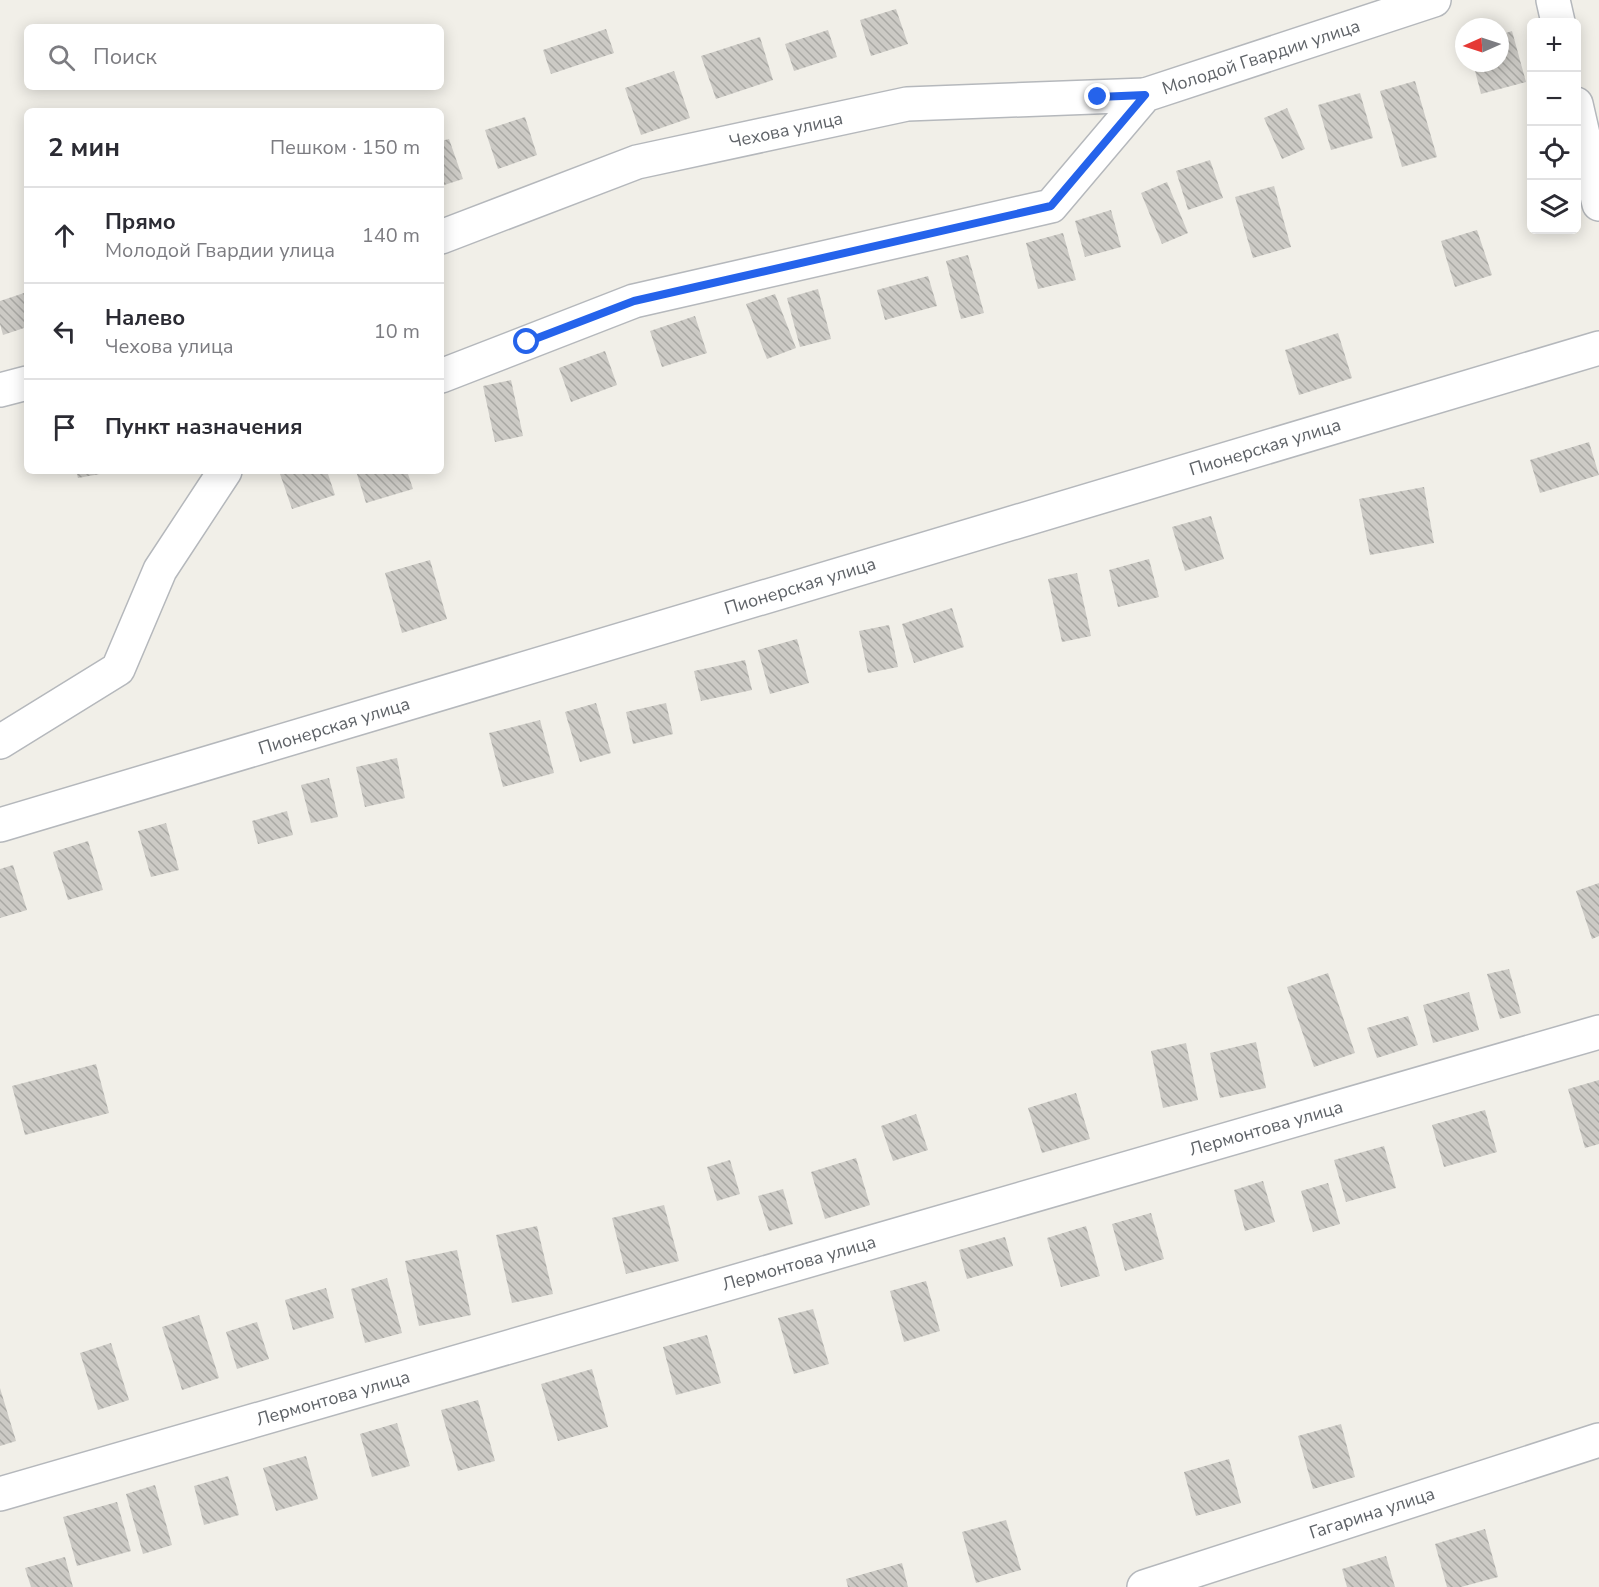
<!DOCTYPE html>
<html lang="ru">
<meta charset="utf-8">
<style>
:root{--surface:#fff;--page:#f2f2f3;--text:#2b2b33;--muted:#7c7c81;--line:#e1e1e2}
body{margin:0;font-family:"Nunito Sans",sans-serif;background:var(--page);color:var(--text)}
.controls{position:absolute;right:18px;top:18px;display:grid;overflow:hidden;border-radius:9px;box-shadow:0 3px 15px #0003}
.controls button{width:54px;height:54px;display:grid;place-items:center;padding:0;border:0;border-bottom:2px solid var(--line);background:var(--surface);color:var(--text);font:30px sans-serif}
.compass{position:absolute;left:1455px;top:18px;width:54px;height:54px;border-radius:50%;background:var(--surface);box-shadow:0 3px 15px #0003;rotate:267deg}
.stop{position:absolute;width:18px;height:18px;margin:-14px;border:4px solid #2563eb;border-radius:50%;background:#fff}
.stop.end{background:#2563eb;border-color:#fff;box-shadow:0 2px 6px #0008}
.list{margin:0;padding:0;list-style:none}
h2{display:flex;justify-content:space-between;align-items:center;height:78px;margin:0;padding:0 24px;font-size:26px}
h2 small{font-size:20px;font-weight:400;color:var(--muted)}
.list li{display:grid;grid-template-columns:39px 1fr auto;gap:18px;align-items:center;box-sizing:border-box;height:96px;padding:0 24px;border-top:2px solid var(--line)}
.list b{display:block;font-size:22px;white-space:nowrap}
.list p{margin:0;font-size:20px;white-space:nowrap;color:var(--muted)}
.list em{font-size:20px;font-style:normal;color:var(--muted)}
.icon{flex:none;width:33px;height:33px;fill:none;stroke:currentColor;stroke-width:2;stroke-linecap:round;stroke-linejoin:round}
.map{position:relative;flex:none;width:1599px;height:1587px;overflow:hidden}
.search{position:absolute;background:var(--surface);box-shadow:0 3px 15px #0003;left:24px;top:24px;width:420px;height:66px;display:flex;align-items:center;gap:15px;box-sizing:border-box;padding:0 21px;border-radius:9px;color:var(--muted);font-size:22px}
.panel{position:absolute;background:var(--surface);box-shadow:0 3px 15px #0003;left:24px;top:108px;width:420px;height:366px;border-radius:9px}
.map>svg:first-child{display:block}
.building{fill:url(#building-back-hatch)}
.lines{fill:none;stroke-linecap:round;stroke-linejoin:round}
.minor-casing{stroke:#b5b8bc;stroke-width:36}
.minor{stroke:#fff;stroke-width:33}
.route{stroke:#2563eb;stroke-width:8}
.labels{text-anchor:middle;stroke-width:4.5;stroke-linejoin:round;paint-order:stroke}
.street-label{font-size:18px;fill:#5f6368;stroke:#fff}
</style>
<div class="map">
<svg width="1599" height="1587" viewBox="0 0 1599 1587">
<defs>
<pattern id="building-back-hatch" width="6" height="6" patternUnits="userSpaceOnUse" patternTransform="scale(1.5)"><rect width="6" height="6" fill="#cccac5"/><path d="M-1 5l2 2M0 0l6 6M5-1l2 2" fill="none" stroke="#a9a8a4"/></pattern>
</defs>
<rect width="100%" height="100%" fill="#f1efe8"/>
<g class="building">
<polygon points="896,9 908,44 871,56 860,20"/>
<polygon points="606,29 614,53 551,74 543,50"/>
<polygon points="828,30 837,57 794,71 785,44"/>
<polygon points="1512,31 1526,82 1481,94 1473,63 1500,63 1500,35"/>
<polygon points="760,37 773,80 716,99 701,56"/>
<polygon points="674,71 690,118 641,135 625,88"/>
<polygon points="1415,81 1437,157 1402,167 1380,91"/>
<polygon points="1360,93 1373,138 1331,150 1318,105"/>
<polygon points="1287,108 1305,149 1282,159 1264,118"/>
<polygon points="525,117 537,155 498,169 485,130"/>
<polygon points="449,139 463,179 441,186 441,141"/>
<polygon points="1210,160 1223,198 1188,210 1176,171"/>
<polygon points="1167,182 1188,233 1162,244 1141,193"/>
<polygon points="1274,186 1291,247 1253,258 1235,197"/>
<polygon points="1111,210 1121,247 1085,257 1075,221"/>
<polygon points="1477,230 1492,275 1455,287 1441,241"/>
<polygon points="1063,233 1076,280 1038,289 1026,243"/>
<polygon points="968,255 984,313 961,319 946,261"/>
<polygon points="928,276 937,306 885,320 877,290"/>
<polygon points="818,289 831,339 800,347 787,298"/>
<polygon points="27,292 27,327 3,335 0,324 0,301"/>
<polygon points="775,294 796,348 767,359 746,304"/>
<polygon points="695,316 707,353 662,367 650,331"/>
<polygon points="1338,333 1352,378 1299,395 1285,350"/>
<polygon points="605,351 617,385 571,402 559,368"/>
<polygon points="511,380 523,436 495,442 483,386"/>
<polygon points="1589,442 1599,475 1540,493 1530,460"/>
<polygon points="76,471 111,471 111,472 78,478"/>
<polygon points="279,471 327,471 335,495 292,509"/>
<polygon points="356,471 407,471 413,489 366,503"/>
<polygon points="1424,487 1434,543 1370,555 1359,499"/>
<polygon points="1211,516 1224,559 1185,571 1172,527"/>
<polygon points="1149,559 1159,597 1118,607 1109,570"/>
<polygon points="430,560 447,619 402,633 385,573"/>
<polygon points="1077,573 1091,636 1062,642 1048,579"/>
<polygon points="952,608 964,647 914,663 902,624"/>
<polygon points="889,625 898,667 868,673 859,631"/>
<polygon points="797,639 809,683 770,694 758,650"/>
<polygon points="745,660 752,690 701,701 694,671"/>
<polygon points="596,703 611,753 580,762 565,712"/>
<polygon points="666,703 673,734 633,744 626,712"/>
<polygon points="540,720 554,773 503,787 489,733"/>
<polygon points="397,758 405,798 365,807 356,767"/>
<polygon points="329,778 338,817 311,823 301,785"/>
<polygon points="287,811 293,835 258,844 252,821"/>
<polygon points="166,823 179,870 151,877 138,831"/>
<polygon points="88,841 103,890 68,900 53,852"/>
<polygon points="13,865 27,910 0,918 0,869"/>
<polygon points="1599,883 1599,936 1592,939 1576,891"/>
<polygon points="1509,969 1521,1013 1500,1019 1487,974"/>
<polygon points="1328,973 1355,1053 1314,1067 1287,987"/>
<polygon points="1469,992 1479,1030 1433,1043 1423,1005"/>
<polygon points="1408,1016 1418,1045 1377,1058 1367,1028"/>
<polygon points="1256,1042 1266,1088 1220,1098 1210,1053"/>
<polygon points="1186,1043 1198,1100 1163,1108 1151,1051"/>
<polygon points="96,1064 109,1113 25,1135 12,1086"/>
<polygon points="1599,1080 1599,1144 1585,1148 1568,1089"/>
<polygon points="1076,1093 1090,1139 1042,1153 1028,1108"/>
<polygon points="1485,1110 1497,1152 1444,1167 1432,1125"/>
<polygon points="916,1114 928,1150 893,1161 881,1126"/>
<polygon points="1384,1146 1396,1188 1346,1202 1334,1160"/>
<polygon points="856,1158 870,1205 825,1219 811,1172"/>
<polygon points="730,1160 740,1194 717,1201 707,1167"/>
<polygon points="1263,1181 1275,1222 1245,1231 1234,1190"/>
<polygon points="1328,1183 1340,1224 1313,1232 1301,1191"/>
<polygon points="783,1189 793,1224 769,1231 758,1196"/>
<polygon points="664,1205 679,1261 626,1274 612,1218"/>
<polygon points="1151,1213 1164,1259 1125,1271 1112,1224"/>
<polygon points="537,1226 553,1294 512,1303 496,1235"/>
<polygon points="1086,1226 1100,1276 1061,1287 1047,1238"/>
<polygon points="1005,1237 1013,1266 967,1279 959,1250"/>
<polygon points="457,1250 471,1315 419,1326 405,1261"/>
<polygon points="387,1278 402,1333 365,1343 351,1289"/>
<polygon points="926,1281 940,1331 904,1342 890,1291"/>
<polygon points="326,1288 334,1318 293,1330 285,1300"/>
<polygon points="813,1309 829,1364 794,1374 778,1318"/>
<polygon points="199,1315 219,1378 182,1390 162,1327"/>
<polygon points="257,1322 269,1359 237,1369 226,1332"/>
<polygon points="707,1335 721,1383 676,1395 663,1347"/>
<polygon points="111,1343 129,1400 98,1410 80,1353"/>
<polygon points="592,1369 608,1427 558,1441 541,1384"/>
<polygon points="0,1388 16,1441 0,1446"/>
<polygon points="478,1400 495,1461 458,1471 441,1410"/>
<polygon points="397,1423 410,1466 372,1477 360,1434"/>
<polygon points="1341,1424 1355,1477 1313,1489 1298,1436"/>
<polygon points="306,1456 318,1499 276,1511 263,1468"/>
<polygon points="1229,1459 1241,1503 1196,1516 1184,1472"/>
<polygon points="228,1476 239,1515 204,1525 194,1486"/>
<polygon points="155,1485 172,1545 143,1554 126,1494"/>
<polygon points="117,1502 131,1551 77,1566 63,1517"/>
<polygon points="1006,1520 1021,1570 976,1583 962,1532"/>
<polygon points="1485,1529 1498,1577 1461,1587 1447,1587 1435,1544"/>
<polygon points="1386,1556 1395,1587 1347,1587 1342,1569"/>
<polygon points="65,1557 73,1587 31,1587 25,1568"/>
<polygon points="902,1563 908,1587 848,1587 846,1579"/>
</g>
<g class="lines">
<defs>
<g id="minor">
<polyline points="1553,0 1558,22"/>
<polyline points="1576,104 1599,204"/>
<polyline points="441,237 637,162 907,104 1145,95"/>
<polyline points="441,376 634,301 1051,206 1145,95 1434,0"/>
<polyline points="0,390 27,383"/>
<polyline points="0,742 118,669 160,570 225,471"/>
<polyline points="0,825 1599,348"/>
<polyline points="0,1494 1599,1032"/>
<polyline points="1144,1587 1599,1440"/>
</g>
</defs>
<use href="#minor" class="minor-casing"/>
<use href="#minor" class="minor"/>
</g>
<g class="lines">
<polyline class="route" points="527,342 634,301 1051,206 1145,95 1098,97"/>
</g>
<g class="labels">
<g class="street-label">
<text transform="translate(1261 57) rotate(-18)" y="6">Молодой Гвардии улица</text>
<text transform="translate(786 130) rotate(-12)" y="6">Чехова улица</text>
<text transform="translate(1265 447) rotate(-17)" y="6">Пионерская улица</text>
<text transform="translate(800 586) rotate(-17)" y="6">Пионерская улица</text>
<text transform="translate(334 726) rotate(-17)" y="6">Пионерская улица</text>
<text transform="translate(1266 1128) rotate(-16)" y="6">Лермонтова улица</text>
<text transform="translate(799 1263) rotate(-16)" y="6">Лермонтова улица</text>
<text transform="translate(333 1398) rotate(-16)" y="6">Лермонтова улица</text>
<text transform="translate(1372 1513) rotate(-18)" y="6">Гагарина улица</text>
</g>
</g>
</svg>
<div class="controls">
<button>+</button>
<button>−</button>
<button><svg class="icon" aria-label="locate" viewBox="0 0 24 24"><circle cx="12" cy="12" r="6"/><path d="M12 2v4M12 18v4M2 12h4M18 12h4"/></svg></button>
<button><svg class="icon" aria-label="layers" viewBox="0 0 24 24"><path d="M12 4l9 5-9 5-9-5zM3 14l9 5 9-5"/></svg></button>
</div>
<svg class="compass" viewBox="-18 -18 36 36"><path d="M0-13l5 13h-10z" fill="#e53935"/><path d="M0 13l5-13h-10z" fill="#7c7c81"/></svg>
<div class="stop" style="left:527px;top:342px"></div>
<div class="stop end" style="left:1098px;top:97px"></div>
<div class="search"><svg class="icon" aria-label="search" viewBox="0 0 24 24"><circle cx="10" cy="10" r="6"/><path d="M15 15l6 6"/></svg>Поиск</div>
<section class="panel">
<h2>2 мин<small>Пешком · 150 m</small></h2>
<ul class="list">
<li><svg class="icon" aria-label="ahead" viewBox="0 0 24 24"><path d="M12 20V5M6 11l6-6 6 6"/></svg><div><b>Прямо</b><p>Молодой Гвардии улица</p></div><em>140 m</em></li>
<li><svg class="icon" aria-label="left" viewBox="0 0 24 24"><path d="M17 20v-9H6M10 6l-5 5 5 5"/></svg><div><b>Налево</b><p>Чехова улица</p></div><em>10 m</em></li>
<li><svg class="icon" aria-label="arrive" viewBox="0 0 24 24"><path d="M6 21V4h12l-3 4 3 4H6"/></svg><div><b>Пункт назначения</b></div></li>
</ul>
</section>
</div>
